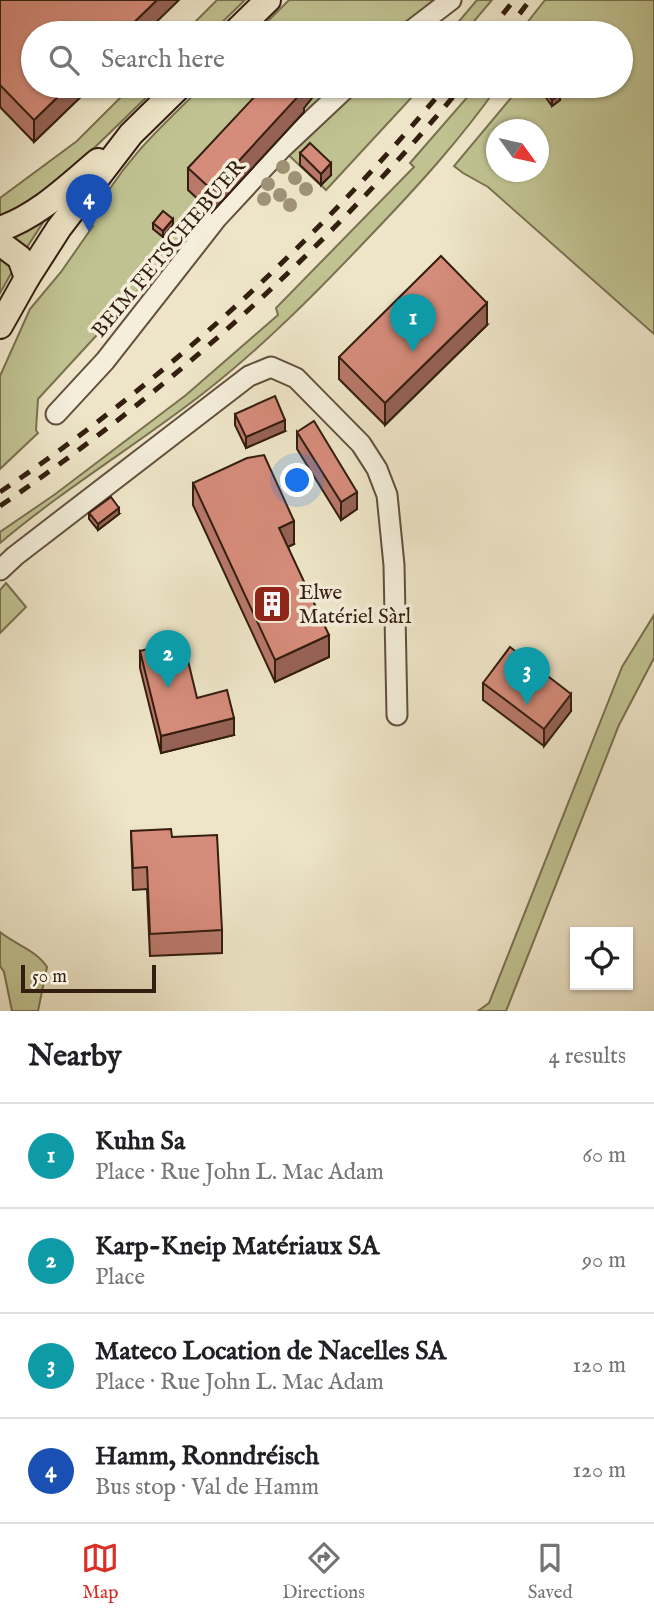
<!DOCTYPE html>
<meta charset="utf-8">
<style>
:root{--surface:#fff;--page:#f6f6f6;--text:#202124;--muted:#757577;--line:#e0e0e0;--accent:#d93025}
body{margin:0;font-family:"IM FELL English",serif;background:var(--page);color:var(--text)}
.controls{position:absolute;right:21px;bottom:21px;display:grid;overflow:hidden;border-radius:0px;box-shadow:0 2px 5px #0004}
.controls button{width:63px;height:63px;display:grid;place-items:center;padding:0;border:0;border-bottom:2px solid var(--line);background:var(--surface);color:var(--text);font:35px sans-serif}
.compass{position:absolute;left:486px;top:119px;width:63px;height:63px;border-radius:50%;background:var(--surface);box-shadow:0 2px 5px #0004;rotate:123deg}
.scale{position:absolute;left:21px;bottom:18px;width:135px;box-sizing:border-box;padding-left:7px;border:4px solid #341e0f;border-top:0;font-size:19px;line-height:24px;white-space:nowrap;color:#341e0f;-webkit-text-stroke:5px #f4eedb;paint-order:stroke}
.you{position:absolute;left:298px;top:481px;width:24px;height:24px;margin:-18px;border:5px solid #fff;border-radius:50%;background:#1a73e8;box-shadow:0 0 0 10px #1a73e833}
.badge{display:grid;place-items:center;width:46px;height:46px;border-radius:50%;background:var(--accent);color:#fff;font-size:23px;font-weight:700}
.pin{position:absolute;translate:-50% -58px;filter:drop-shadow(0 2px 4px #0008)}
.pin::after{content:'';position:absolute;top:37px;width:24px;height:21px;background:inherit;clip-path:polygon(0 0,100% 0,50% 100%)}
.list{margin:0;padding:0;list-style:none}
h2{display:flex;justify-content:space-between;align-items:center;height:91px;margin:0;padding:0 28px;font-size:30px}
h2 small{font-size:23px;font-weight:400;color:var(--muted)}
.list li{display:grid;grid-template-columns:46px 1fr auto;gap:21px;align-items:center;box-sizing:border-box;height:105px;padding:0 28px;border-top:2px solid var(--line)}
.list b{display:block;font-size:26px;white-space:nowrap}
.list p{margin:0;font-size:23px;white-space:nowrap;color:var(--muted)}
.list em{font-size:23px;font-style:normal;color:var(--muted)}
.icon{flex:none;width:38px;height:38px;fill:none;stroke:currentColor;stroke-width:2;stroke-linecap:round;stroke-linejoin:round}
.map{position:relative;flex:none;width:654px;height:1011px;overflow:hidden}
.search{position:absolute;background:var(--surface);box-shadow:0 2px 5px #0004;left:21px;right:21px;top:21px;height:77px;display:flex;align-items:center;gap:18px;box-sizing:border-box;padding:0 24px;border-radius:38px;color:var(--muted);font-size:26px}
.sheet{height:511px;background:var(--surface)}
nav{display:flex;justify-content:space-around;align-items:center;box-sizing:border-box;height:98px;border-top:2px solid var(--line);background:var(--surface);font-size:19px;color:var(--muted)}
nav a{display:grid;justify-items:center;gap:4px}
nav .on{color:var(--accent)}
.map>svg:first-child{display:block}
.green{fill:#c0c291;stroke:#7a7050;stroke-width:2;fill-rule:evenodd}
.lines{fill:none;stroke-linecap:round;stroke-linejoin:round}
.minor-casing{stroke:#62503d;stroke-width:23}
.major-casing{stroke:#341e0f;stroke-width:28}
.minor{stroke:#f4eedb;stroke-width:19}
.major{stroke:#eee5c8;stroke-width:24}
.rail{stroke:#341e0f;stroke-width:5;stroke-dasharray:12 12;stroke-linecap:butt}
.tree{fill:#9f9278}
.wall{fill:#b8786a;stroke:#341e0f;stroke-width:2}
.shaded-wall{fill:#966256;stroke:#341e0f;stroke-width:2}
.building{fill:#d68c7b;stroke:#341e0f;stroke-width:2}
.labels{text-anchor:middle;stroke-width:7;stroke-linejoin:round;paint-order:stroke}
.street-label{font-size:21px;fill:#341e0f;stroke:#f4eedb}
.poi-label{font-size:21px;fill:#341e0f;stroke:#f4eedb;text-anchor:start}
</style>
<div class="map">
<svg width="654" height="1011" viewBox="0 0 654 1011">
<rect width="100%" height="100%" fill="#eee5c8"/>
<filter id="stains"><feTurbulence type="fractalNoise" baseFrequency=".00286" numOctaves="4"/><feColorMatrix values="0 0 0 0 .2 0 0 0 0 .09 0 0 0 0 .02 0 0 0 .5 -.17"/></filter>
<radialGradient id="worn" r=".72"><stop offset=".6" stop-color="#630" stop-opacity="0"/><stop offset="1" stop-color="#630" stop-opacity=".3"/></radialGradient>
<g class="green">
<polygon points="217,0 245,0 211,33 184,33"/>
<polygon points="289,0 451,0 408,33 256,33"/>
<polygon points="477,0 492,0 464,33 449,33"/>
<path d="M545,0H654V334L488,187L463,173L454,166L521,86H621V33H535L534,25L529,33H519ZM496,130H538V172H496Z"/>
<polygon points="132,86 158,86 87,155 20,258 0,293 0,198 77,141"/>
<path d="M203,86H400L412,97L326,190L282,149L176,270L164,262L38,399L36,430L38,433L0,469V376L30,309L61,272L93,226L90,224C116,168 159,128 203,86Z"/>
<path d="M477,86H498C460,140 417,187 371,235C317,292 263,347 201,395C135,446 64,489 0,543V532L54,495L186,395L278,315L276,308L414,167L410,163Z"/>
<polygon points="6,583 26,607 0,633 0,590"/>
<polygon points="654,615 654,658 619,725 506,1011 478,1011 489,1003 622,667"/>
<path d="M0,932C16,945 36,950 47,967L38,1011H12L4,972L0,966Z"/>
</g>
<g class="lines">
<defs>
<g id="minor">
<polyline points="408,33 451,0"/>
<polyline points="56,414 105,361 217,218 282,148 348,86"/>
<polyline points="0,570 15,556 249,376 271,367 296,378 361,444 377,469 387,495 394,565 397,715"/>
</g>
<g id="major">
<polyline points="234,33 268,0"/>
<path d="M0,229C38,216 67,187 98,161"/>
<polyline points="0,243 20,258 27,278"/>
<polyline points="0,326 27,278 59,228 131,134 180,86"/>
</g>
</defs>
<use href="#minor" class="minor-casing"/>
<use href="#major" class="major-casing"/>
<use href="#minor" class="minor"/>
<use href="#major" class="major"/>
<g class="rail">
<polyline points="488,33 514,0"/>
<polyline points="505,33 530,0"/>
<path d="M0,492C166,380 318,240 446,86"/>
<path d="M0,506C173,388 329,247 462,86"/>
</g>
</g>
<g class="tree">
<circle cx="283" cy="167" r="7"/>
<circle cx="295" cy="178" r="7"/>
<circle cx="268" cy="184" r="7"/>
<circle cx="306" cy="189" r="7"/>
<circle cx="280" cy="195" r="7"/>
<circle cx="264" cy="199" r="7"/>
<circle cx="290" cy="205" r="7"/>
</g>
<g class="wall">
<polygon points="0,0 33,86 92,86 34,142 0,107"/>
<polygon points="312,86 312,98 304,108 304,112 212,212 188,190 188,168 261,96"/>
<polygon points="542,86 560,100 552,106 542,92"/>
<polygon points="300,153 331,175 321,185 300,165"/>
<polygon points="153,223 173,225 163,237 153,229"/>
<polygon points="487,325 385,425 339,379 339,357"/>
<polygon points="235,414 285,431 246,448 235,425"/>
<polygon points="297,432 357,509 341,520 297,449"/>
<polygon points="193,483 294,544 288,547 329,657 275,682 193,505"/>
<polygon points="89,513 119,514 98,530 89,519"/>
<polygon points="140,651 197,698 234,735 161,753 140,668"/>
<polygon points="483,683 571,711 544,746 483,700"/>
<polygon points="131,831 172,837 222,930 222,953 150,956 147,889 133,890"/>
</g>
<g class="shaded-wall">
<polygon points="157,0 179,0 145,33 123,33"/>
<polygon points="69,86 92,86 34,142 34,120"/>
<polygon points="304,86 312,86 312,98 304,108 304,112 212,212 212,190"/>
<polygon points="560,94 560,100 552,106 552,100"/>
<polygon points="331,163 331,175 321,185 321,174"/>
<polygon points="173,219 173,225 163,237 163,231"/>
<polygon points="487,303 487,325 385,425 385,403"/>
<polygon points="285,420 285,431 246,448 246,437"/>
<polygon points="357,492 357,509 341,520 341,502"/>
<polygon points="119,508 119,514 98,530 98,524"/>
<polygon points="294,521 294,544 279,551 279,528"/>
<polygon points="329,635 329,657 275,682 275,660"/>
<polygon points="571,694 571,711 544,746 544,729"/>
<polygon points="234,718 234,735 161,753 161,736"/>
</g>
<g class="building">
<polygon points="0,0 157,0 123,33 33,33 33,86 69,86 34,120 0,85"/>
<polygon points="271,86 304,86 301,88 304,90 212,190 188,168 258,93 261,96"/>
<polygon points="542,86 554,86 560,94 552,100"/>
<polygon points="310,143 331,163 321,174 300,153"/>
<polygon points="163,211 173,219 163,231 153,223"/>
<polygon points="441,256 487,303 385,403 339,357"/>
<polygon points="275,396 285,420 246,437 235,414"/>
<polygon points="314,421 357,492 341,502 297,432"/>
<polygon points="264,455 294,521 279,528 329,635 275,660 193,483 247,458"/>
<polygon points="111,497 119,508 98,524 89,513"/>
<polygon points="183,640 197,698 227,690 234,718 161,736 140,651"/>
<polygon points="510,647 571,694 544,729 483,683"/>
<polygon points="171,829 172,837 217,835 222,930 150,934 147,867 133,868 131,831"/>
</g>
<defs>
<symbol id="building-square" viewBox="-11 -11 22 22"><rect x="-9" y="-9" width="18" height="18" rx="4" fill="#8f2418" stroke="#f4eedb"/><path d="M-4-6H4V6H1V3H-1V6H-4ZM-2.5-4.3h1.7v1.8h-1.7ZM.8-4.3h1.7v1.8H.8ZM-2.5-1h1.7V.8h-1.7ZM.8-1h1.7V.8H.8Z" fill="#fff"/></symbol>
</defs>
<g fill-rule="evenodd">
<use href="#building-square" x="250" y="582" width="44" height="44"/>
</g>
<g class="labels">
<g class="street-label">
<text transform="translate(168 248) rotate(-50)" y="7">BEIM FETSCHEBUER</text>
</g>
<g class="poi-label">
<text x="299" y="599">Elwe<tspan x="299" dy="24">Matériel Sàrl</tspan></text>
</g>
</g>
<rect width="100%" height="100%" filter="url(#stains)"/>
<rect width="100%" height="100%" fill="url(#worn)"/>
</svg>
<div class="controls">
<button><svg class="icon" aria-label="locate" viewBox="0 0 24 24"><circle cx="12" cy="12" r="6"/><path d="M12 2v4M12 18v4M2 12h4M18 12h4"/></svg></button>
</div>
<svg class="compass" viewBox="-18 -18 36 36"><path d="M0-13l5 13h-10z" fill="#e53935"/><path d="M0 13l5-13h-10z" fill="#757577"/></svg>
<div class="scale">50 m</div>
<div class="you"></div>
<div class="pin badge" style="left:413px;top:352px;background:#0f9aa8">1</div>
<div class="pin badge" style="left:168px;top:688px;background:#0f9aa8">2</div>
<div class="pin badge" style="left:527px;top:705px;background:#0f9aa8">3</div>
<div class="pin badge" style="left:89px;top:232px;background:#1a4fb4">4</div>
<div class="search"><svg class="icon" aria-label="search" viewBox="0 0 24 24"><circle cx="10" cy="10" r="6"/><path d="M15 15l6 6"/></svg>Search here</div>
</div>
<section class="sheet">
<h2>Nearby<small>4 results</small></h2>
<ul class="list">
<li><span class="badge" style="background:#0f9aa8">1</span><div><b>Kuhn Sa</b><p>Place · Rue John L. Mac Adam</p></div><em>60 m</em></li>
<li><span class="badge" style="background:#0f9aa8">2</span><div><b>Karp-Kneip Matériaux SA</b><p>Place</p></div><em>90 m</em></li>
<li><span class="badge" style="background:#0f9aa8">3</span><div><b>Mateco Location de Nacelles SA</b><p>Place · Rue John L. Mac Adam</p></div><em>120 m</em></li>
<li><span class="badge" style="background:#1a4fb4">4</span><div><b>Hamm, Ronndréisch</b><p>Bus stop · Val de Hamm</p></div><em>120 m</em></li>
</ul>
</section>
<nav>
<a class="on"><svg class="icon" aria-label="map" viewBox="0 0 24 24"><path d="M3 6l6-2 6 2 6-2v14l-6 2-6-2-6 2zM9 4v14M15 6v14"/></svg>Map</a>
<a><svg class="icon" aria-label="directions" viewBox="0 0 24 24"><path d="M12 3l9 9-9 9-9-9zM9 14v-3h6M13 9l2 2-2 2"/></svg>Directions</a>
<a><svg class="icon" aria-label="saved" viewBox="0 0 24 24"><path d="M7 4h10v16l-5-4-5 4z"/></svg>Saved</a>
</nav>
